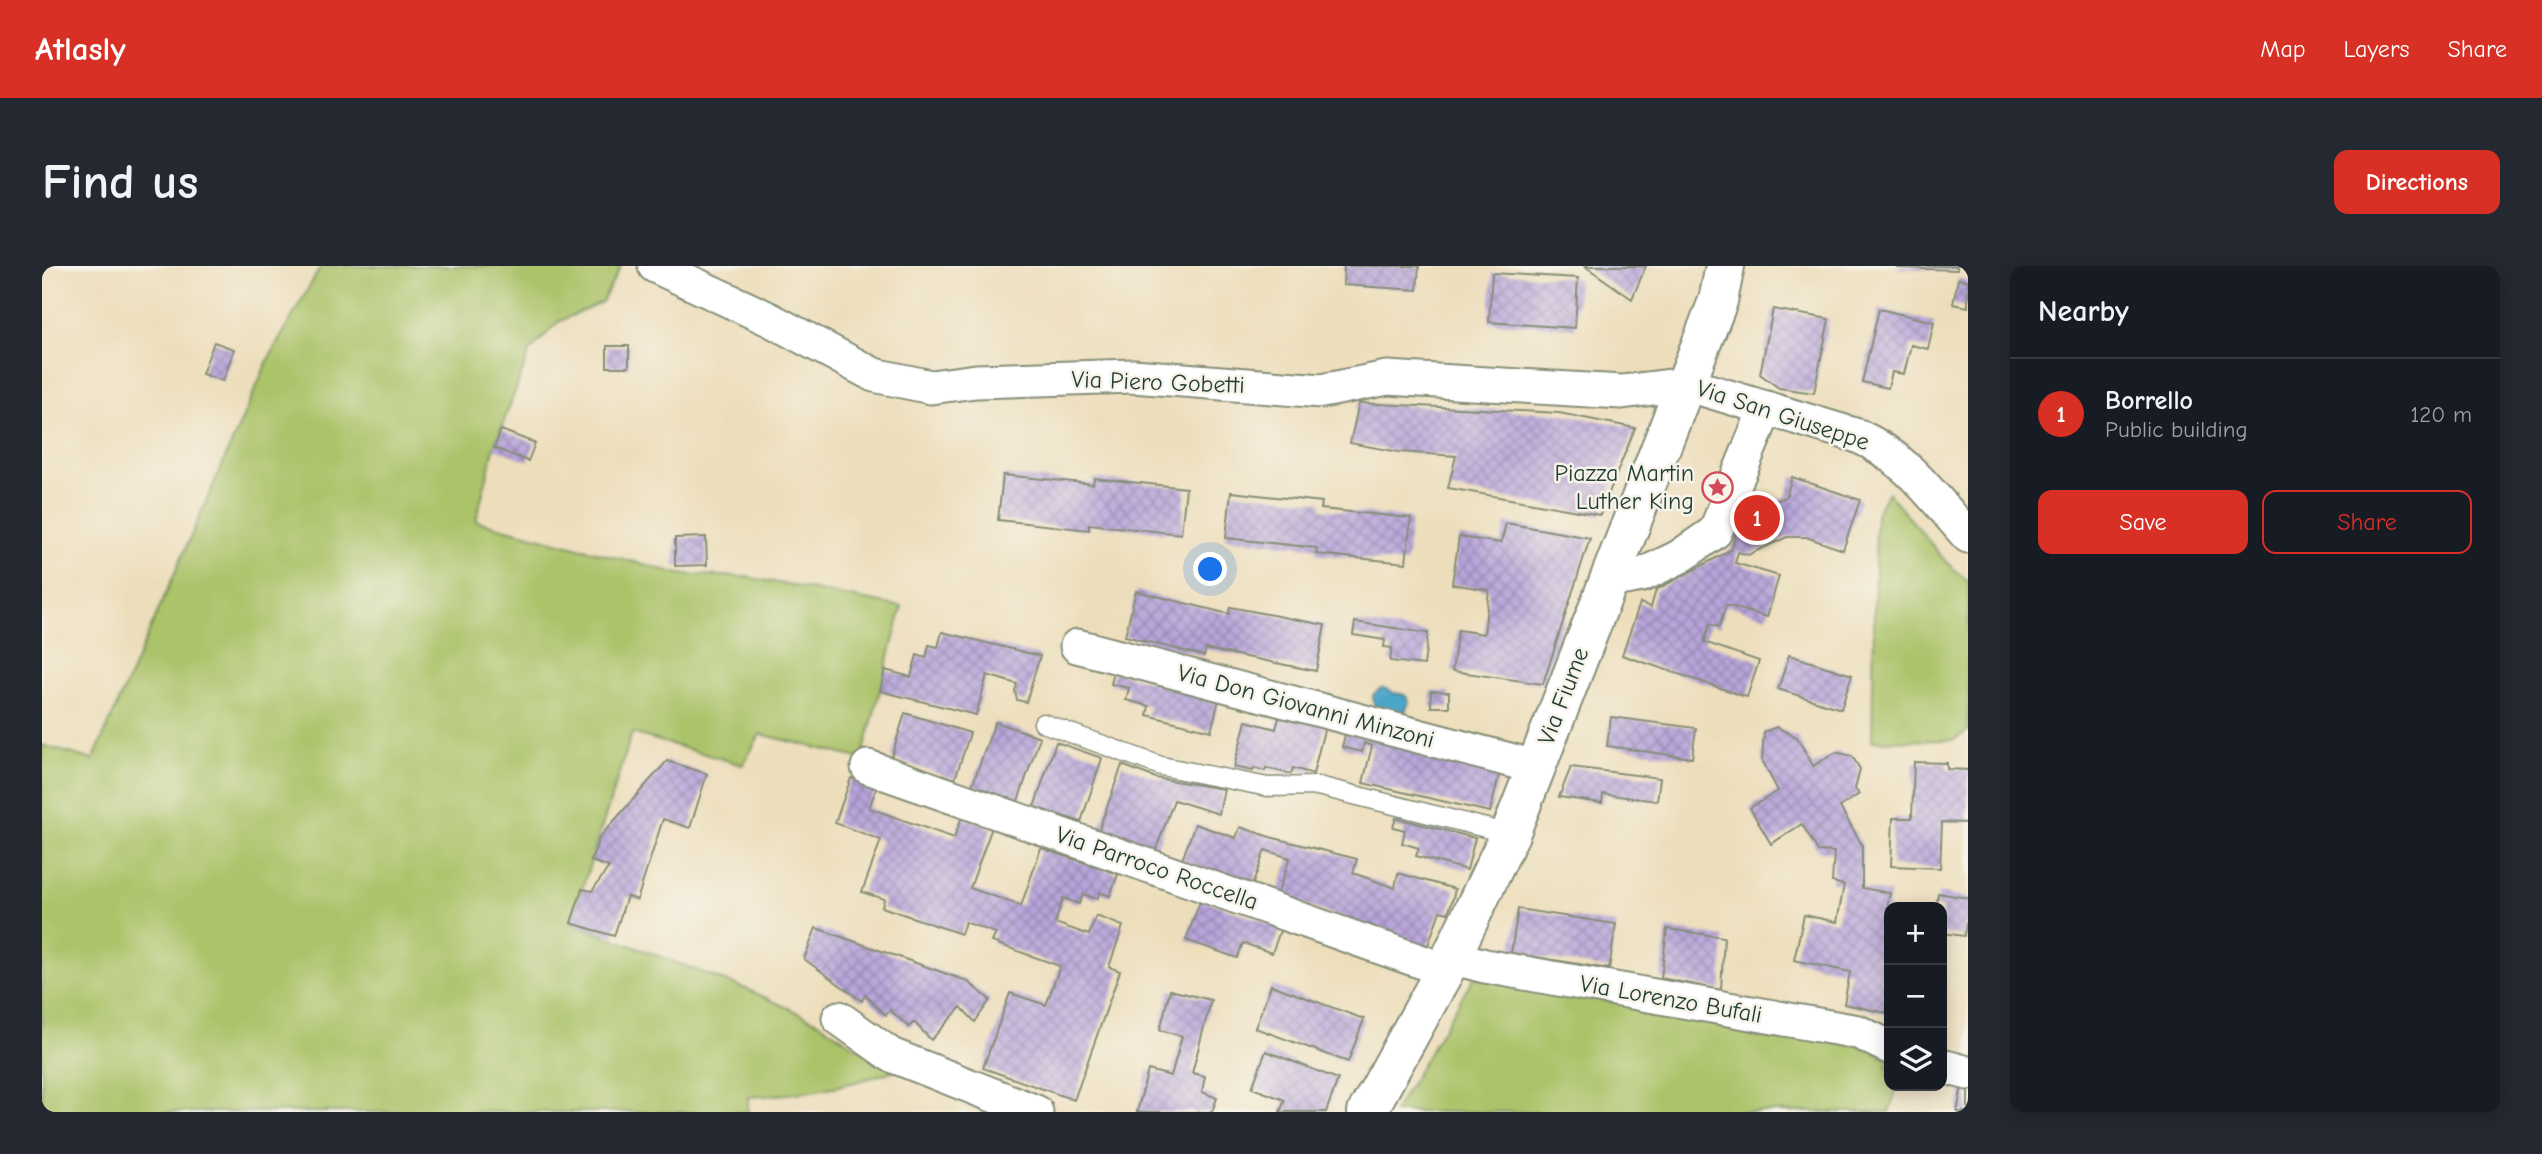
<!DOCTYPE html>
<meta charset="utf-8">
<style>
:root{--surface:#171b24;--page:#242831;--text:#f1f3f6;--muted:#9ea1a6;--line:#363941;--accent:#d93025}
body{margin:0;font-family:"Comic Neue",sans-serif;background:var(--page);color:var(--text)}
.controls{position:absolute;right:21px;bottom:21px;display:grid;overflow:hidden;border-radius:14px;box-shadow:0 4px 18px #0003}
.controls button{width:63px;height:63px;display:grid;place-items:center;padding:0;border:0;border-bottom:2px solid var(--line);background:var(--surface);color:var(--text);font:35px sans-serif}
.you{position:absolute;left:1169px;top:304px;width:24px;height:24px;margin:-18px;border:5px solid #fff;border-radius:50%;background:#1a73e8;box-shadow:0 0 0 10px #1a73e833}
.badge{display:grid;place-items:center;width:46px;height:46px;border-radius:50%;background:var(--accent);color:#fff;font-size:23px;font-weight:700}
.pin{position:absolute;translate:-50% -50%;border:4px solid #fff;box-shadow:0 2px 7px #0006}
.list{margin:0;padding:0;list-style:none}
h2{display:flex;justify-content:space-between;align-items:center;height:91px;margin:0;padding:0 28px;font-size:30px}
h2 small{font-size:23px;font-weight:400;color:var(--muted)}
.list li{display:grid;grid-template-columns:46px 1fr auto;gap:21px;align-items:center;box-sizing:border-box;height:112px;padding:0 28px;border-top:2px solid var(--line)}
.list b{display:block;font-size:26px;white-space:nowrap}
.list p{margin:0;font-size:23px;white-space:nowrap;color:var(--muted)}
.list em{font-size:23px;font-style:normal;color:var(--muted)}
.actions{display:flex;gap:14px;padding:21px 28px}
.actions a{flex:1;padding:16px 0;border:2px solid var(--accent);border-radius:14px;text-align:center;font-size:24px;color:var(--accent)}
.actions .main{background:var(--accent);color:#fff}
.icon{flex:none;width:38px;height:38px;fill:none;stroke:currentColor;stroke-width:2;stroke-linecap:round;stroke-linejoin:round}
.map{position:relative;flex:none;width:1926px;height:846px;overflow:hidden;border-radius:14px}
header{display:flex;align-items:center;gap:42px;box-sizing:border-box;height:98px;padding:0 35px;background:var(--accent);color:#fff}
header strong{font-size:33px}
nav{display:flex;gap:38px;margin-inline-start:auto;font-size:24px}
.intro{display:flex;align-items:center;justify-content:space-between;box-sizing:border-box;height:168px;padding:0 42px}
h1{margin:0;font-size:49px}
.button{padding:18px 32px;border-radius:14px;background:var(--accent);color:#fff;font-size:24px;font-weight:700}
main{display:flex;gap:42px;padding:0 42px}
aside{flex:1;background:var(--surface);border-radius:14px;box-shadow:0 4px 18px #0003}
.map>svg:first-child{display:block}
.green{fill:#abc369;stroke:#65804e;stroke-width:2}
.water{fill:#4ca5c9;stroke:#36717e;stroke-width:2}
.building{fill:url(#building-cross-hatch)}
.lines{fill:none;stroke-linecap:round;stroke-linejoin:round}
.service-casing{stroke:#868e78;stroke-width:21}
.minor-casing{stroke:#868e78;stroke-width:37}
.tertiary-casing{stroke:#868e78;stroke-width:42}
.service{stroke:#fff;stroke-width:18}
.minor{stroke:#fff;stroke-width:33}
.tertiary{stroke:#fff;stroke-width:38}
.labels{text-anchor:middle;stroke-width:5;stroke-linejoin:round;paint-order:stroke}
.street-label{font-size:24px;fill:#1f3d34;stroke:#f7f3e8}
.poi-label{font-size:24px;fill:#1f3d34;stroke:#f7f3e8;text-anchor:end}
</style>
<header>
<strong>Atlasly</strong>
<nav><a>Map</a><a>Layers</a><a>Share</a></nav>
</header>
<div class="intro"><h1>Find us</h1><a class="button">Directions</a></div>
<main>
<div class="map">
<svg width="1926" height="846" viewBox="0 0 1926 846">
<defs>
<pattern id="building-cross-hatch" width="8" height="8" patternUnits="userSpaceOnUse" patternTransform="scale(1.75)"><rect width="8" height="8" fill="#b8a4da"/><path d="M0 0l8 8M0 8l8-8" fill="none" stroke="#9587b2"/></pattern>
</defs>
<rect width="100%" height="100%" fill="#f7f3e8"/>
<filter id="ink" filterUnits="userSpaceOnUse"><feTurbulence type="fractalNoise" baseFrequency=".0143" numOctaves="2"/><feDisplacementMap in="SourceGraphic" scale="14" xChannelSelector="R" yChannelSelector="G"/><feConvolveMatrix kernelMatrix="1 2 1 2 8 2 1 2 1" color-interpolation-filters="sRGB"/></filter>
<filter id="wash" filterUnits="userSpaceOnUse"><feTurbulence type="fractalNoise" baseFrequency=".00686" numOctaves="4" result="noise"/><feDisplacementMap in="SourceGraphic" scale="28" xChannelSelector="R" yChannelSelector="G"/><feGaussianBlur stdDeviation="1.57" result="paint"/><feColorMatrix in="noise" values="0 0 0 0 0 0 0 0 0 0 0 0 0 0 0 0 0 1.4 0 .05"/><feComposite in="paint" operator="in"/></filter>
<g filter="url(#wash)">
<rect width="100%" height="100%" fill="#eddebb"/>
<g class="green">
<path d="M279,0H579L560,36L516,56L488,85L452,182L434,255L638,308L705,311L860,341L820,493L718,468L701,499L590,467L529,657L707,724L774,755L851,805C798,822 762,828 706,831V846H0V479L51,494L226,94Z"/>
<polygon points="1846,226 1904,296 1926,315 1926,465 1911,474 1830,475 1834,248"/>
<polygon points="1432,711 1814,779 1847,793 1844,801 1847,802 1847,820 1856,820 1847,846 1352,846"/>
</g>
<path class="water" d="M1339,422C1345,422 1347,425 1352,427C1360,429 1363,426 1367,436L1363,446L1352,448L1346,443L1341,444L1332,439L1331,429Z"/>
<g id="blocks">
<g class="building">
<polygon points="1302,0 1377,0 1375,24 1301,19"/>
<polygon points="1543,0 1604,0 1590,33"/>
<polygon points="1855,0 1915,0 1915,4 1855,2"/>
<polygon points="1450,7 1536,12 1533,62 1447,56"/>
<polygon points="1916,13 1926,14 1926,41 1911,38"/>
<polygon points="1731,43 1787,53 1772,127 1737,122 1718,108"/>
<polygon points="1837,43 1892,56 1886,83 1869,79 1862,108 1850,106 1846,122 1820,116"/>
<polygon points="172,76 192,83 181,115 160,108"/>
<rect x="565" y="80" width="22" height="21"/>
<polygon points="1317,137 1517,147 1593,162 1558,249 1406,222 1414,190 1357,186 1308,177"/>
<polygon points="459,164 493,177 486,195 452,182"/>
<polygon points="961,209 1051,218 1052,212 1144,222 1139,268 1047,258 1047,264 956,254"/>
<polygon points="1750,211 1818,234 1801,284 1764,271 1745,271 1706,289 1696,286 1693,297 1737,310 1725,351 1684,339 1677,361 1668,358 1662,376 1717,395 1705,431 1580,389 1598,337 1609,341 1614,324 1689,284 1703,236 1736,234 1744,231"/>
<polygon points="1189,226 1280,236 1279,243 1369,252 1364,297 1274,288 1275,282 1184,272"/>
<polygon points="1464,257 1548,272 1501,418 1410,405 1416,364 1442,368 1447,324 1410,318 1417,271 1459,277"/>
<polygon points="664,271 665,299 633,300 633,272"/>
<polygon points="1094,325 1187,348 1188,341 1283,359 1274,405 1164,383 1162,390 1083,370"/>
<polygon points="1313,356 1386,367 1382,399 1348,395 1350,382 1342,381 1343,374 1311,369"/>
<polygon points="900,366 998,390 984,436 975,434 973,425 975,418 945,409 934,449 838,425 843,404 869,411 875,389 884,392 887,379 896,381"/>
<polygon points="1747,389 1810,409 1799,443 1736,423"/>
<polygon points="1072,406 1177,434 1169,465 1105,449 1107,440 1084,434 1087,422 1069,418"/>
<polygon points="1389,425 1407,426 1407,441 1389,441"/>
<polygon points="863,447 928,467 913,513 849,492"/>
<polygon points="1238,448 1283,460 1271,508 1251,502 1249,508 1224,502 1223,505 1212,502 1211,505 1192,501 1204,455 1234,463"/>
<polygon points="1569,451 1654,462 1650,492 1565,480"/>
<polygon points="953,456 998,471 976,535 930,520"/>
<polygon points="1734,461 1755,471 1771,500 1794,486 1810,490 1818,503 1813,523 1817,528 1798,541 1820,579 1820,622 1848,627 1845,642 1847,642 1847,733 1844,747 1802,738 1808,706 1752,694 1762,649 1795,656 1802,619 1790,616 1792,586 1776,585 1760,558 1729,578 1708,542 1736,525 1720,494 1722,466"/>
<polygon points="1304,465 1459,501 1448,546 1321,517 1330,480 1322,477 1320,486 1300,481"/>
<polygon points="1014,476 1060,492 1039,556 992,541"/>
<polygon points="625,495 665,508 648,562 621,553 595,634 585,630 572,670 529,657 540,623 550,625 567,601 549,595 557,572"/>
<polygon points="1872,496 1905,497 1905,503 1926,504 1926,557 1900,556 1898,602 1849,600 1851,552 1870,552"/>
<polygon points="1080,499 1114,512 1182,523 1177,548 1132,534 1112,589 1055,569"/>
<polygon points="1529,501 1618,512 1615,535 1561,528 1560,537 1517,531"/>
<polygon points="809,512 835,521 827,542 912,572 920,551 950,561 928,622 979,640 999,582 1076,608 1068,630 1058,626 1055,633 1041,628 1037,638 1021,632 1013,657 1047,669 1054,650 1081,660 1067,701 1078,705 1032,834 941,802 968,727 1004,739 1018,700 950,676 954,667 923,656 919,668 840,641 842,633 820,626 839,574 793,557"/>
<polygon points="1354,552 1433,572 1425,604 1374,590 1377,582 1360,577 1363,564 1351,561"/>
<polygon points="1153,558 1194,572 1198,561 1228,571 1315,593 1311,607 1353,622 1356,607 1413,623 1411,632 1406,647 1398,645 1385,682 1235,629 1248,592 1223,584 1210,620 1140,594"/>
<polygon points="1896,627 1926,632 1926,659 1924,658 1922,670 1900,667 1900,641 1895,641"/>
<polygon points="1159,633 1239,662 1230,687 1201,677 1195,692 1144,674"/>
<polygon points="1476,643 1574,658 1567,703 1469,687"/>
<polygon points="774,662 925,715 948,734 933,756 919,741 889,774 872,756 867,761 848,744 844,749 823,729 820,735 762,693"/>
<polygon points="1625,663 1682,671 1679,724 1619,712"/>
<polygon points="1229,719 1322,753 1306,796 1213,762"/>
<polygon points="1128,724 1169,734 1150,807 1163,810 1160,826 1175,832 1170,846 1095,846 1106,804 1129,810 1140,770 1118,764"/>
<polygon points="1224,785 1296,813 1284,846 1238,846 1243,834 1210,822"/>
<polygon points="1921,815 1926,816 1926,846 1915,846"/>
</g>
</g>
</g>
<g filter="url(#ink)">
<use href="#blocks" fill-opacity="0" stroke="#868e78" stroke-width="2"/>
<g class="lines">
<defs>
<polyline id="service" points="1001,457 1119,500 1226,521 1276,520 1468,568"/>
<g id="minor">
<path d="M613,0L727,53L832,109L889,121L934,115L1091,110L1280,125L1345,112L1580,126L1644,118L1816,170C1865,192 1891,231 1926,270"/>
<polyline points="1566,315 1600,309 1637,291 1673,266 1724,142"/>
<polyline points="1035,380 1494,501"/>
<polyline points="826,501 1403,704"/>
<polyline points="1409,691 1443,700 1816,766 1847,781"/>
<polyline points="797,752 849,789 994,846"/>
<polyline points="1900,800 1926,807"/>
</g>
<polyline id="tertiary" points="1325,846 1403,704 1468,568 1676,35 1683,0"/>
</defs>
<use href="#service" class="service-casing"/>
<use href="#minor" class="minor-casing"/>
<use href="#tertiary" class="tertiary-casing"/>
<use href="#service" class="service"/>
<use href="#minor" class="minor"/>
<use href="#tertiary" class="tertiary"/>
</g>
</g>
<defs>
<symbol id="sight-ring" viewBox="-11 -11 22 22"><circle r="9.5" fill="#f7f3e8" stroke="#d1495b" stroke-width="1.5"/><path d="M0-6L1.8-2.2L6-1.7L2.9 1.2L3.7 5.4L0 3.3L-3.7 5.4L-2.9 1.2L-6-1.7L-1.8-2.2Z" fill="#d1495b"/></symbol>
</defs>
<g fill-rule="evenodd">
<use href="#sight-ring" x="1658" y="204" width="35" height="35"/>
</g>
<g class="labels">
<g class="street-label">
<text transform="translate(1116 116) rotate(2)" y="8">Via Piero Gobetti</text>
<text transform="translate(1741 149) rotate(18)" y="8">Via San Giuseppe</text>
<text transform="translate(1521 430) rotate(-69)" y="8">Via Fiume</text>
<text transform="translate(1264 440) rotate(15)" y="8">Via Don Giovanni Minzoni</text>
<text transform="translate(1115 602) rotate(19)" y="8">Via Parroco Roccella</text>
<text transform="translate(1629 733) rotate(10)" y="8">Via Lorenzo Bufali</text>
</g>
<g class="poi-label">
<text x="1652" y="215">Piazza Martin<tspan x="1652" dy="28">Luther King</tspan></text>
</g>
</g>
</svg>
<div class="controls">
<button>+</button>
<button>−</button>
<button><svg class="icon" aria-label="layers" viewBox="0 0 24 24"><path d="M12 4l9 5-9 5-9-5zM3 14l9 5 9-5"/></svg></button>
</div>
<div class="you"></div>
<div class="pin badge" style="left:1715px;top:252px">1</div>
</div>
<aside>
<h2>Nearby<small></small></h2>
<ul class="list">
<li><span class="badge">1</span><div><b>Borrello</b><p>Public building</p></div><em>120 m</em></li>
</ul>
<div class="actions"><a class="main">Save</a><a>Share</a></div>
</aside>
</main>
